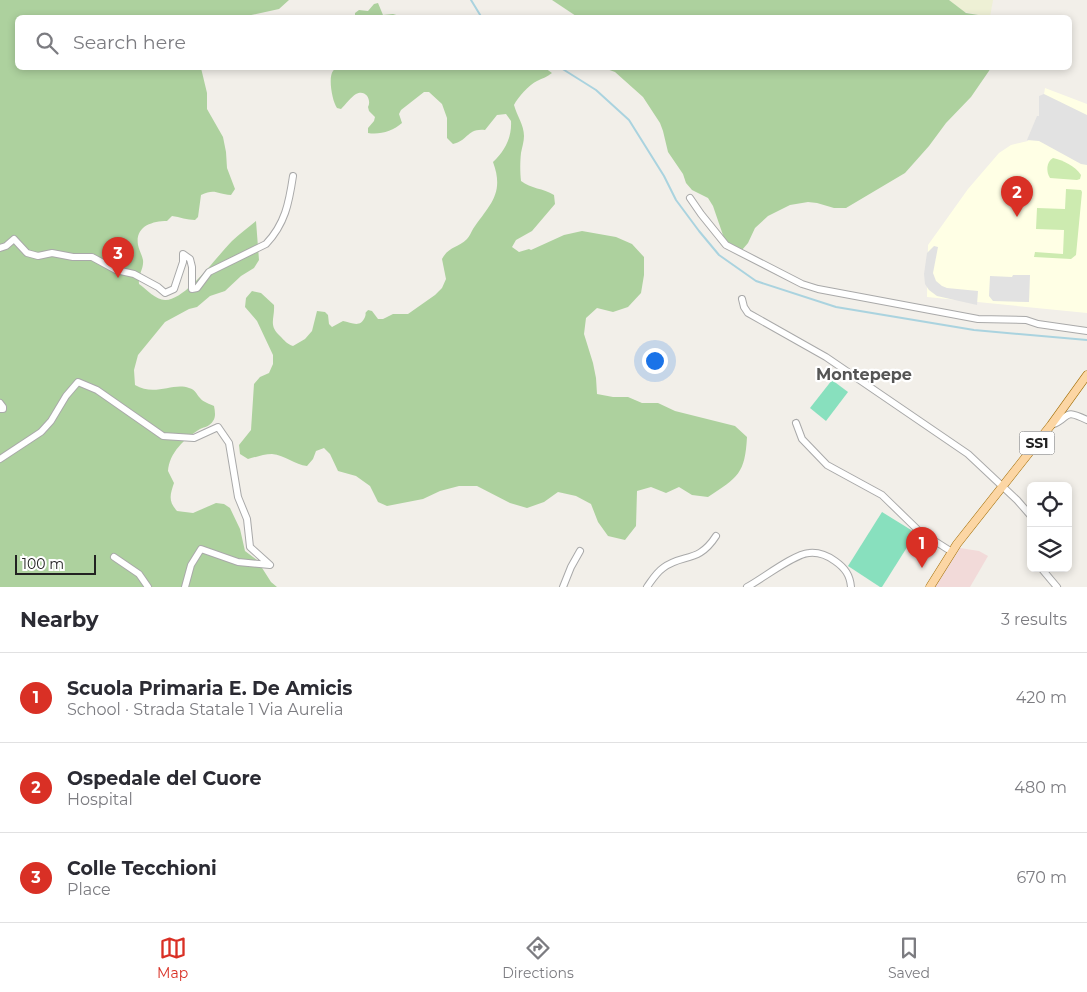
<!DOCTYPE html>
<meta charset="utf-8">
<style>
:root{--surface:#fff;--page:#f7f7f7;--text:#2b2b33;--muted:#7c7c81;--line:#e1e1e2;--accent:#d93025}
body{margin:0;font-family:Montserrat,sans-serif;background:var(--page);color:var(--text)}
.controls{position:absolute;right:15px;bottom:15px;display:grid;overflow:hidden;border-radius:8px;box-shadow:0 2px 8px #0003}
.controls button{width:45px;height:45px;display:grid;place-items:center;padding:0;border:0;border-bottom:1px solid var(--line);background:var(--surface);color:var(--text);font:25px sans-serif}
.scale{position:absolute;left:15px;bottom:12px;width:81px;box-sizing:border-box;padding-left:5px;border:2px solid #222;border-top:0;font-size:14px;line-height:18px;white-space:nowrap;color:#222;-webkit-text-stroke:4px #fff;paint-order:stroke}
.you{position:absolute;left:654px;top:360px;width:18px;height:18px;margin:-12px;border:4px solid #fff;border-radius:50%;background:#1a73e8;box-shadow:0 0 0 8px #1a73e833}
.badge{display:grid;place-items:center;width:32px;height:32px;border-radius:50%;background:var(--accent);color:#fff;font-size:16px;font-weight:700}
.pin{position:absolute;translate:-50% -41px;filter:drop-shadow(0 1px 2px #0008)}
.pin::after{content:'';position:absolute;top:26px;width:18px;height:15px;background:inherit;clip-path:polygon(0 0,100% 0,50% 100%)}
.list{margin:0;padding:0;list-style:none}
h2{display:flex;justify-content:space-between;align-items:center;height:65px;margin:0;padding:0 20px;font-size:21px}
h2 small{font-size:16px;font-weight:400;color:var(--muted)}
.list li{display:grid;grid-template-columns:32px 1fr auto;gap:15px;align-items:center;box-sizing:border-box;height:90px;padding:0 20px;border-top:1px solid var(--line)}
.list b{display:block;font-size:19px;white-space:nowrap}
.list p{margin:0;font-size:16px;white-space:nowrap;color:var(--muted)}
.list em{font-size:16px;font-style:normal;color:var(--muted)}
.icon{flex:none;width:28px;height:28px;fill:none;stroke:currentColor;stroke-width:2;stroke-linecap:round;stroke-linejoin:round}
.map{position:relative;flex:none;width:1087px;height:587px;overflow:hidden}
.search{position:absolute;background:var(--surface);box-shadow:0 2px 8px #0003;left:15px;right:15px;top:15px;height:55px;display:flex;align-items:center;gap:12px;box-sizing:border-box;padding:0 18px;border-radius:8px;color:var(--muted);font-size:19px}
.sheet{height:335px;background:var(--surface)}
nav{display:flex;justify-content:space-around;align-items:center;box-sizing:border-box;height:70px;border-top:1px solid var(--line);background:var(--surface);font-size:14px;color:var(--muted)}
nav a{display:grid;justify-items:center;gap:2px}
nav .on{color:var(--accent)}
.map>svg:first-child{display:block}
.commercial{fill:#f2dad9}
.education{fill:#ffffe5}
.farmland{fill:#eef0d5}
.grass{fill:#cdebb0}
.forest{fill:#add19e}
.pitch{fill:#88e0be}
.parking{fill:#e2e2e2}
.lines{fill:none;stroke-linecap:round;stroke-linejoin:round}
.stream{stroke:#aad3df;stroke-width:2}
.minor-casing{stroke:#a9a9a9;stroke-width:8}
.major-casing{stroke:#a06b00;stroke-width:9}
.minor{stroke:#fff;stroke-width:6}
.major{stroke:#fcd6a4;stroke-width:8}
.labels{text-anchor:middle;stroke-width:4.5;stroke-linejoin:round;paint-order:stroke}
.shield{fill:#fff;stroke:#646464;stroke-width:1}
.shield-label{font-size:14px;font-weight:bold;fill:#222}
.neighbourhood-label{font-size:16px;font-weight:bold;fill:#555;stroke:#fff}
</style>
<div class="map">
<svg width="1087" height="587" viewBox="0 0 1087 587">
<rect width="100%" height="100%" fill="#f2efe9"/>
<polygon class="commercial" points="960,548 979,551 988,556 970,587 935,587"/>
<polygon class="education" points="1045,88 1087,104 1087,313 927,297 928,245 968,189 999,153 1011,145 1028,141 1041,113"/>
<polygon class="farmland" points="949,0 993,0 990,17 964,12"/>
<g class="grass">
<path d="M1053,158C1063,160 1075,166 1081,175L1080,179L1077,180L1050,178C1046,172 1046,162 1053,158Z"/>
<polygon points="1066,189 1081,190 1082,192 1076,255 1071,259 1034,257 1035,252 1063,254 1064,230 1036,229 1037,208 1065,209"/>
</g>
<g class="forest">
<path d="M0,0H289L279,9L242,17L18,18V68H201L207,93V109L223,137L226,152L227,168L235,189L231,195C217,194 215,188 201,195L198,217L195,220C187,220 180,217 172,216L167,221C151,221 135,227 138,245C139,250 142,255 143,260C144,269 138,274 139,284C146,289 156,300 165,300C185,301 218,255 232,241C239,234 248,228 256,221L259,260L254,268L241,276L225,291L210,296L197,307L189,309L165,322L138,355L134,370L135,385C155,397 173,382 189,388C196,390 196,394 200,398C203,402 210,404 214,406C215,411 216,417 213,421C210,426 205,427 200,429C185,438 169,453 168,471L174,483C170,495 168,501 177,511L193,513L216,503L224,504L230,508L240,529L245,551L257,560L271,582L277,587H0Z"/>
<polygon points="552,0 949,0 966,13 991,17 579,18"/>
<polygon points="378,3 383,15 393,14 403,17 355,17 355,13 359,10 368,11 374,4"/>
<path d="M341,68H417L420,69L434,68H545L552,73C547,77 543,78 537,81C529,85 518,97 514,105C517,116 524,125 524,136C524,142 522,147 521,153C520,161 520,173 521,181C531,189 543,188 554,195L555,204L532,231L516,240L512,247L519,252L529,249L531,250L564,235L582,231L616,237L632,244L644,257V275L641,293L628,307L613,312L597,308L586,318L584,334L593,363L596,378L597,394L613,397H628L642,403H658L675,411L735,426L747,437C745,474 738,477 708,497L692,495L679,487L666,493L651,487L637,491L636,526L625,540L608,536L598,522L591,504L576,496L558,492L544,502L527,508L510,503L477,486H459L440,491L423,499L387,506L378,502L370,486L356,476L338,471L330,454L324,448L316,451L313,459L307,466C295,465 285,455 272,454C264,454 256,457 248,459L240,454L239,445L251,430L254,384L260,377L269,373L273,364V355L257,321L245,307L246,298L252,291L261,293L274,305C275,319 268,325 280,336C285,341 287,344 293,346L305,339L312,331L317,311L325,312L328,315L329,324L332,327L343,321C351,322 360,329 365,317C367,310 363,316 368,310L372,311L378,319H383L393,314H408L435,295L442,288L446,279L442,259C449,246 458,248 467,239C470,236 471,232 473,229C489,205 505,194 493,162C505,151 512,137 511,121L506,114L497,115L485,130C467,128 468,141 453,144L447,138V118L442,104L429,92H424L401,110L399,114L402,123C393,131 380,135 368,133V128L374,121L375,117L369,111L368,107C372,99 365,89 356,94C351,97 346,104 341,109L337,108C332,101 328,77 333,71C335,68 338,68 341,68Z"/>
<polygon points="604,68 991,68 971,97 946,123 929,146 905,173 846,208 834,208 817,203 808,202 790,205 768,216 755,228 748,243 742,250 732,246 725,241 713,206 708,198 692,190 686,183 683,174 668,152 663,131 660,123 643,97 615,72"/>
</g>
<g class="pitch">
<polygon points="832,380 848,392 826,421 810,408"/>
<polygon points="882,512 916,533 882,587 880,587 848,566"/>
</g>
<g class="parking">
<polygon points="1044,94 1087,115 1087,165 1081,164 1039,141 1027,140 1037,116 1039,116 1039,96"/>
<polygon points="934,246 938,247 933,273 936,281 942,286 947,288 978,291 977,305 937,296 929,290 925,284 924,274 927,253"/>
<polygon points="1013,275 1030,275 1029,302 993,301 989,296 990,276 1012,277"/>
</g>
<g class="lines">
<g class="stream">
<polyline points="471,0 482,18"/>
<polyline points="561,68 596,90 629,120 664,176 676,200 699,231 719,255 756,281 836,307 974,330 1087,340"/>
</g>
<defs>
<g id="minor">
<polyline points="690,198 701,214 726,245 802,284 818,289 978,319 1026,320 1038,324 1087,331"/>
<path d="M0,248L6,246L14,239L27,253L38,256L52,253L73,257H92L116,270L134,274L158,287L165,293L174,289L183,262V254L190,259L192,267V289L197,288L209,272L266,244C285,224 289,203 293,176"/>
<polyline points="742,299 744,307 748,313 826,357 968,454 1017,500 1031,516"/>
<polyline points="0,403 3,407 3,409 0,409"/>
<polyline points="796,423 802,439 827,465 882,495 919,531 952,552"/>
<path d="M1051,425C1071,419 1061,407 1087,420"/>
<polyline points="0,459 41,432 51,421 66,396 78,382 97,390 163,436 194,438 218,427 229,443 238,497 247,519 250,547 270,565 238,562 201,549 191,565 185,587"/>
<polyline points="114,557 139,574 148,587"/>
<polyline points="1041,568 1057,587"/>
<polyline points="563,587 571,567 580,551"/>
<path d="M647,587C652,580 656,573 663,568C683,553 698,564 716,536"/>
<path d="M747,587C762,579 794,554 809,553C818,552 828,556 835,561C845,568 850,575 851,587"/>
</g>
<polyline id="major" points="930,587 957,544 1051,425 1087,375"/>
</defs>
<use href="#minor" class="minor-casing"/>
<use href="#major" class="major-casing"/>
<use href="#minor" class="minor"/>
<use href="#major" class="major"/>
</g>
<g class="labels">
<rect class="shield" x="1019.5" y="431.5" width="35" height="23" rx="4"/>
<g class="shield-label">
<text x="1037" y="448">SS1</text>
</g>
<g class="neighbourhood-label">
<text x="864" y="380">Montepepe</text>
</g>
</g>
</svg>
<div class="controls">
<button><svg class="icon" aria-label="locate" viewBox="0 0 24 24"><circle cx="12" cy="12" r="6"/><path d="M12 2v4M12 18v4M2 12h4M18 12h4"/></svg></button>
<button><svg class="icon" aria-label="layers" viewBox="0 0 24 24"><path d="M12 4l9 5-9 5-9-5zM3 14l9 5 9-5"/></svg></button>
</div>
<div class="scale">100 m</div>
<div class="you"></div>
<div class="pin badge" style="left:922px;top:568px">1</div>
<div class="pin badge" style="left:1017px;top:217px">2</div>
<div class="pin badge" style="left:118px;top:278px">3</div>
<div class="search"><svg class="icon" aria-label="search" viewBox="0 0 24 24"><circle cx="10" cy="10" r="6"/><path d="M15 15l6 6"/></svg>Search here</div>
</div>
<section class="sheet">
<h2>Nearby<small>3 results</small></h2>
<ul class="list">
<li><span class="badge">1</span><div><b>Scuola Primaria E. De Amicis</b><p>School · Strada Statale 1 Via Aurelia</p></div><em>420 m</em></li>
<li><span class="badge">2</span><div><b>Ospedale del Cuore</b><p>Hospital</p></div><em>480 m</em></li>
<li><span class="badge">3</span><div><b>Colle Tecchioni</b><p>Place</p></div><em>670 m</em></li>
</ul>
</section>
<nav>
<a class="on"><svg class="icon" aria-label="map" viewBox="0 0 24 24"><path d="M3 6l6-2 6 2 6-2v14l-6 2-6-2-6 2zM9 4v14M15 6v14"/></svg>Map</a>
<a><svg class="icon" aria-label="directions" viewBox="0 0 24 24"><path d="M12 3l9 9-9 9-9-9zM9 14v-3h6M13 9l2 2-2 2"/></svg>Directions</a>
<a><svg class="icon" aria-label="saved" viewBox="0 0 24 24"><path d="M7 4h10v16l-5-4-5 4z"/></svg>Saved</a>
</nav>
